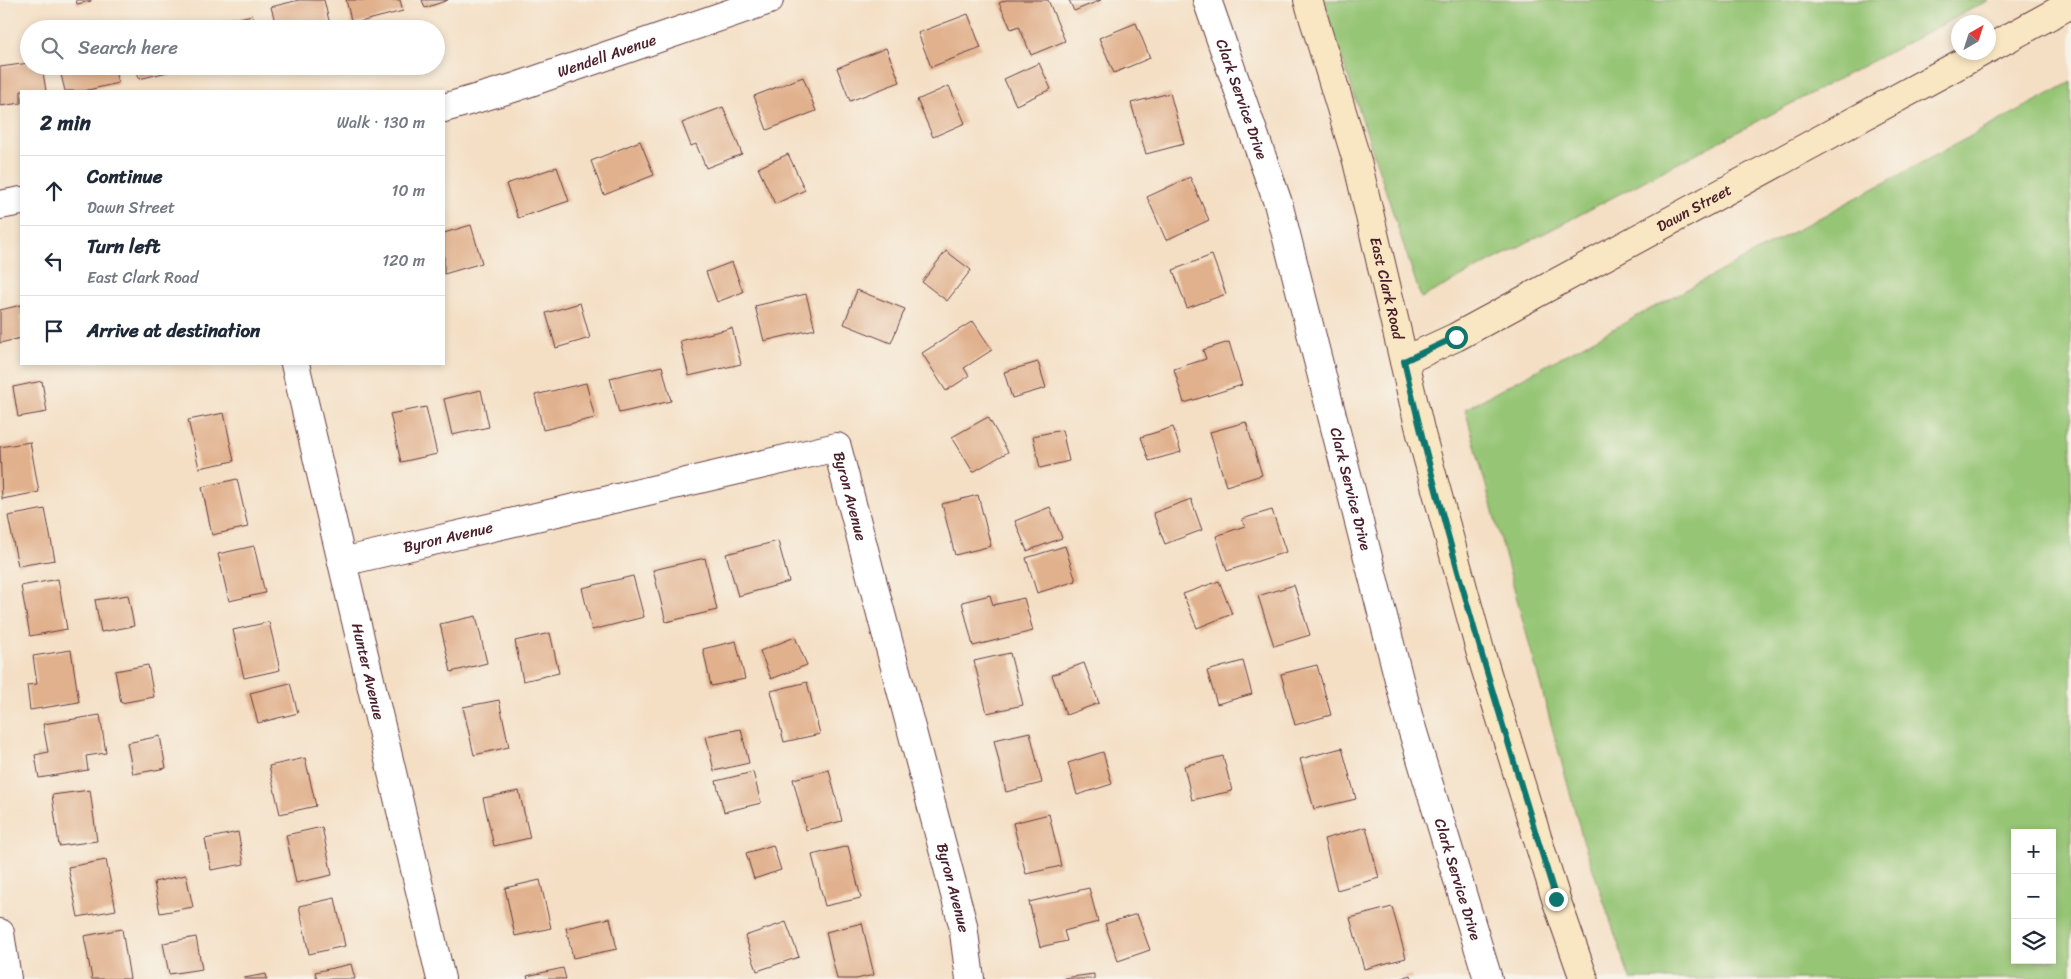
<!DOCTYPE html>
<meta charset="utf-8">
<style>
:root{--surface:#fff;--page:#f6f6f7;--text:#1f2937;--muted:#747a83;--line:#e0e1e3}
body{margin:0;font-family:Sriracha,sans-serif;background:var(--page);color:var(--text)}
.controls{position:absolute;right:15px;bottom:15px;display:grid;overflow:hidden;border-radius:0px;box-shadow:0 2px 8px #0003}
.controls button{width:45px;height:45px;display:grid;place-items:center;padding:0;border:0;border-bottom:1px solid var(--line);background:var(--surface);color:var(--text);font:25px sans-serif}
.compass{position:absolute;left:1951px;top:15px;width:45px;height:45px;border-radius:50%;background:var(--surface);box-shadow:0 2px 8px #0003;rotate:39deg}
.stop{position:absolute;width:15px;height:15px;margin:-11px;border:4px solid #0f766e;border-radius:50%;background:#fff}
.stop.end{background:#0f766e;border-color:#fff;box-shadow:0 1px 5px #0008}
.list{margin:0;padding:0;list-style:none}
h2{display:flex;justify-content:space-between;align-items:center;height:65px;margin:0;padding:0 20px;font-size:21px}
h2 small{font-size:16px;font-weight:400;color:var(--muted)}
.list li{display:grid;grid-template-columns:32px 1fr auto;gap:15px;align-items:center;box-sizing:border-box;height:70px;padding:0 20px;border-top:1px solid var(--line)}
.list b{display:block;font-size:19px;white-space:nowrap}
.list p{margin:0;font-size:16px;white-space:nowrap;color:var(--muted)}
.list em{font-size:16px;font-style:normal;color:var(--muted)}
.icon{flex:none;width:28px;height:28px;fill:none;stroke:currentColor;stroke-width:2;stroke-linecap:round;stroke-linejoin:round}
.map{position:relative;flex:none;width:2071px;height:979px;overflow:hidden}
.search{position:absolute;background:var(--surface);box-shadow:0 2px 8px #0003;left:20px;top:20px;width:425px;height:55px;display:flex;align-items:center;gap:12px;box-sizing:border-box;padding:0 18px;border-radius:28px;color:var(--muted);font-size:19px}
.panel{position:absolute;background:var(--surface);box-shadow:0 2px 8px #0003;left:20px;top:90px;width:425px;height:275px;border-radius:0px}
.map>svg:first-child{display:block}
.green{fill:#95c575;stroke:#707250;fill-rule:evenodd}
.building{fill:#e1b18d}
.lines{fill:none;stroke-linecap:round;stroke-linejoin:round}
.street-casing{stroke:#643c42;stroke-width:30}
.secondary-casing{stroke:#643c42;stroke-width:30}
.street{stroke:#fff;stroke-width:28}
.secondary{stroke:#f9e7c3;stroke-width:28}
.route{stroke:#0f766e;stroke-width:6}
.labels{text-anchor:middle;stroke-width:4;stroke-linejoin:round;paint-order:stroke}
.street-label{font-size:15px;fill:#4a1f2b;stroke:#f7f3e8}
</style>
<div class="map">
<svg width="2071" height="979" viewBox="0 0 2071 979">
<rect width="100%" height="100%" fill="#f7f3e8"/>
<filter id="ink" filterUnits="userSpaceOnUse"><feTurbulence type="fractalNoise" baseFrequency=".02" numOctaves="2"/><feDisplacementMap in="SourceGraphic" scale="10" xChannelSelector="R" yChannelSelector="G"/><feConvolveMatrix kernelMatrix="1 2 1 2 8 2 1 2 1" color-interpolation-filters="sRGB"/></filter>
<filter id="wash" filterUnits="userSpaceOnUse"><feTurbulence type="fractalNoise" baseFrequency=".0096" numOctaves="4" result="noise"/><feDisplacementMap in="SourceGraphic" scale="20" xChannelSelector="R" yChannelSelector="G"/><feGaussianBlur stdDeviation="1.12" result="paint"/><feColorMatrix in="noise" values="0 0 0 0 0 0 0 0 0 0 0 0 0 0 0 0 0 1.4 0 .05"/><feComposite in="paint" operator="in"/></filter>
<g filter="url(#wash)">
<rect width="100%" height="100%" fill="#f4dfc5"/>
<g class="green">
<polygon points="1323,0 1989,0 1421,298"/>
<path d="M2071,82V979H1630L1582,837L1465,409ZM2015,833H2052V960H2015Z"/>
</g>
<g id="blocks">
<g class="building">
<polygon points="76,0 91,0 91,1 77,4"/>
<polygon points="299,0 324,0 331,29 277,29 271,7"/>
<polygon points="346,0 400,0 403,11 352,24"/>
<polygon points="422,0 448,0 425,8"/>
<polygon points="1006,0 1048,0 1065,41 1031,55 1019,26 1011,29 999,3"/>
<polygon points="1069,0 1101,0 1074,11"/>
<polygon points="968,14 981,48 931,67 918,33"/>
<polygon points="252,15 256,29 198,29 198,28"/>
<polygon points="1136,23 1150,58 1114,73 1099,38"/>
<polygon points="886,48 900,82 850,101 837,68"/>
<polygon points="29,63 29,66 42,66 46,91 21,91 21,103 0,106 0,67"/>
<polygon points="1039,63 1051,89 1016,105 1004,79"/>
<polygon points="59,66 114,66 118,83 84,91 65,91"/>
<polygon points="136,66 188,66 188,67 139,79"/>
<polygon points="803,77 816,111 767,130 754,96"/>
<polygon points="949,86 965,123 933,137 917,100"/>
<polygon points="1170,93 1184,144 1146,154 1131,103"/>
<polygon points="723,107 742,154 706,168 696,144 691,146 682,123"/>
<polygon points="640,141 654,175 604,195 591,161"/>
<polygon points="788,154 805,190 775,204 758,168"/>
<polygon points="557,167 569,201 518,218 506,184"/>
<polygon points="1190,177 1209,220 1166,240 1147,197"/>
<polygon points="471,225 482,263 444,274 444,233"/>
<polygon points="946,251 971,270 947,301 922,282"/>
<polygon points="1212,255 1226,294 1187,308 1173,270"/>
<polygon points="732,262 743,292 717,302 706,272"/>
<polygon points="857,290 905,309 891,343 844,324"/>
<polygon points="806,294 815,329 764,341 755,306"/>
<polygon points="580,303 590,338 556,348 546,313"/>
<polygon points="21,305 21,338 0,343 0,310"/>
<polygon points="973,321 992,350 964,368 969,376 946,391 922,353"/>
<polygon points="732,328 741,364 689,376 680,341"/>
<polygon points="1229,342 1242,385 1184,403 1174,369 1206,359 1203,350"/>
<polygon points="1038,362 1046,388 1012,398 1004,372"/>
<polygon points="662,366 671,401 619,413 610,378"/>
<polygon points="42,381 47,412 18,417 13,387"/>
<polygon points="586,383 595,418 543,430 535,395"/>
<polygon points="481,390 489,427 452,435 444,399"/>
<polygon points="426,407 437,454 401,462 390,414"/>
<polygon points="224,413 234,461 199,468 188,420"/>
<polygon points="988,417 1008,452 973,472 952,437"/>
<polygon points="1246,422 1262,475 1226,486 1210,432"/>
<polygon points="1173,427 1181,452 1149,461 1141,437"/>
<polygon points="1062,430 1069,461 1040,468 1033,436"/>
<polygon points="30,442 39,492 2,499 0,447"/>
<polygon points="237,479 248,527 212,535 202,487"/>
<polygon points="978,495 991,546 955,555 942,504"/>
<polygon points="1191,499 1202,530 1165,544 1153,513"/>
<polygon points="1050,507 1062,538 1027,551 1015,521"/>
<polygon points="45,509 55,560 18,566 8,516"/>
<polygon points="1272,510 1286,552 1227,571 1216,536 1245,526 1242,519"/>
<polygon points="778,541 789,582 738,596 726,554"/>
<polygon points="254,546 265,593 229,601 218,554"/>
<polygon points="1065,546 1076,581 1037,593 1026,558"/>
<polygon points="705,558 717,610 666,622 653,570"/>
<polygon points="633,576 644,617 592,630 582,588"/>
<polygon points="58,579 67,629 30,636 21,586"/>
<polygon points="1219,581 1232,614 1197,628 1183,594"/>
<polygon points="1294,585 1310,635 1274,646 1258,596"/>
<polygon points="128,595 134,626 101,632 95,600"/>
<polygon points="990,595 993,605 1024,598 1033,631 973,646 962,602"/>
<polygon points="476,616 487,663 451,672 440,624"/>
<polygon points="269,622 280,670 244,678 233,630"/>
<polygon points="550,633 559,673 523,681 515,641"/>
<polygon points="795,637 807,665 771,679 760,651"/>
<polygon points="736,641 745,679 711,686 703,649"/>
<polygon points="71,650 79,702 30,710 27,685 37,684 33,656"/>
<polygon points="1010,653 1023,705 987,713 974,661"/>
<polygon points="1243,661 1252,694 1217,704 1207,671"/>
<polygon points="1084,663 1099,703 1066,715 1052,675"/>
<polygon points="148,665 154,697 121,703 115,671"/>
<polygon points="1317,665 1331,715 1295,725 1281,674"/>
<polygon points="807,682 820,734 784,742 771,691"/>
<polygon points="290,683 298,713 258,723 250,693"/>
<polygon points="499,700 509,747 474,755 463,707"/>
<polygon points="100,715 106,753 86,756 88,770 39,778 35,755 48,752 43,724"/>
<polygon points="741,729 749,763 714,771 706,736"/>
<polygon points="1030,732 1042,783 1006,792 994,740"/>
<polygon points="160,736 166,768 133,774 127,743"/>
<polygon points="1342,748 1356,799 1314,809 1300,759"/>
<polygon points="1103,752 1112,784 1077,795 1068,763"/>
<polygon points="1223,756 1232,791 1192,800 1184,766"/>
<polygon points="305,758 316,806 280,814 269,766"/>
<polygon points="829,770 842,821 806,830 793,779"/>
<polygon points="753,772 761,803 724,812 716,781"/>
<polygon points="90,790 97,841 59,846 52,795"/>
<polygon points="519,791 530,838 494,846 483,798"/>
<polygon points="1049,814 1061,866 1026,874 1013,823"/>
<polygon points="322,827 332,875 296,883 286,835"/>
<polygon points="1366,827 1379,878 1337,890 1324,839"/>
<polygon points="238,832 244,864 211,870 205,839"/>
<polygon points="773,845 781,870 754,879 746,853"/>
<polygon points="848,846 861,898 825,906 812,855"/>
<polygon points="106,860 116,910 78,917 68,867"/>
<polygon points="186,875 193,907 160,913 154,882"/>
<polygon points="540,880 551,928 515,936 505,888"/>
<polygon points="1089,888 1098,922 1064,931 1067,941 1040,947 1029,902"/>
<polygon points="335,898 345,946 309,954 299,906"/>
<polygon points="1392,907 1406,958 1364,969 1350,918"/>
<polygon points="1137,914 1150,950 1118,961 1105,924"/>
<polygon points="610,918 617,949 573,958 566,928"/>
<polygon points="786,922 799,957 757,971 745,936"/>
<polygon points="862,923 874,975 856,979 837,979 826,932"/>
<polygon points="122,929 130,979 92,979 84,936"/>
<polygon points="196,937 202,969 169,974 163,943"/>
<polygon points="351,964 355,979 317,979 315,972"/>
<polygon points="563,968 566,979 528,979 527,976"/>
<polygon points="266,974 267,979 244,979 244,978"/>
<polygon points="1094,974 1094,979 1064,979 1064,978"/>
<polygon points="1411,975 1412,979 1399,979"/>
</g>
</g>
</g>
<g filter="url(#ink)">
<use href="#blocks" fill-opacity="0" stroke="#643c42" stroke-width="1"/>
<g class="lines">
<defs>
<g id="street">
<path id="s1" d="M1207,0L1278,203L1409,719L1488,979"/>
<path id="s2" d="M444,108L513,88L769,0"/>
<polyline points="0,205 21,201"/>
<path id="s3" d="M295,364L441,979"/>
<path id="s4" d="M342,562L837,447L963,925L970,979"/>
<polyline points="0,933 7,979"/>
</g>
<g id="secondary">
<path id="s5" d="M1308,0L1357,161L1421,434L1481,654L1556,899L1584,979"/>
<polyline points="1988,49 2071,4"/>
<path id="s6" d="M1404,361L1456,337L1982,52"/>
</g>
</defs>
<use href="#street" class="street-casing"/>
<use href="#secondary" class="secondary-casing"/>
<use href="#street" class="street"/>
<use href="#secondary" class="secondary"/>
</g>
</g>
<g class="lines" filter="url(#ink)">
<path class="route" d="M1456,337L1404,361C1446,543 1501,721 1556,899"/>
</g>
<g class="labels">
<g class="street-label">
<text dy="5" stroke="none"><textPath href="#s2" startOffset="171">Wendell Avenue</textPath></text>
<text dy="5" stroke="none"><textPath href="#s1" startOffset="105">Clark Service Drive</textPath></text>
<text dy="5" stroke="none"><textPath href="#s6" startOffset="328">Dawn Street</textPath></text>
<text dy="5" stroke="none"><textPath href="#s5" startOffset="299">East Clark Road</textPath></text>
<text dy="5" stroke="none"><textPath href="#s1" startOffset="510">Clark Service Drive</textPath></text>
<text dy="5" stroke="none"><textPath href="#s4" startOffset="559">Byron Avenue</textPath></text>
<text dy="5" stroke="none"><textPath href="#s4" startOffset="109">Byron Avenue</textPath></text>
<text dy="5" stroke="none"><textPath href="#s3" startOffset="316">Hunter Avenue</textPath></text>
<text dy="5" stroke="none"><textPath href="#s1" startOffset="915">Clark Service Drive</textPath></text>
<text dy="5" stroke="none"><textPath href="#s4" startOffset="964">Byron Avenue</textPath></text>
</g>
</g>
</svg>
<div class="controls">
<button>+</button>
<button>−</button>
<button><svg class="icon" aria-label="layers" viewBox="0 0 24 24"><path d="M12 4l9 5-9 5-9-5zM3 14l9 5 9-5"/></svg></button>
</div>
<svg class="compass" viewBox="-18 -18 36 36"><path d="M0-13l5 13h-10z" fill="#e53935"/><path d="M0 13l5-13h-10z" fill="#747a83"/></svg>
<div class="stop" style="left:1456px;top:337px"></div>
<div class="stop end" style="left:1556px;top:899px"></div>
<div class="search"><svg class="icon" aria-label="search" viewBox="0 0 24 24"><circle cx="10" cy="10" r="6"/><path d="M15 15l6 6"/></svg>Search here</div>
<section class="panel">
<h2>2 min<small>Walk · 130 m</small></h2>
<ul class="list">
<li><svg class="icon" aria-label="ahead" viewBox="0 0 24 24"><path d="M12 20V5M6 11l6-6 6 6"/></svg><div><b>Continue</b><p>Dawn Street</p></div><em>10 m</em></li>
<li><svg class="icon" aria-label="left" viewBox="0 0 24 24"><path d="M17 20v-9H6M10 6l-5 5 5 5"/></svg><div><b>Turn left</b><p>East Clark Road</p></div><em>120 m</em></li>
<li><svg class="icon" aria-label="arrive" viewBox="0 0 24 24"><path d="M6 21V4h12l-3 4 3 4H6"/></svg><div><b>Arrive at destination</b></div></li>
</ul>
</section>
</div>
